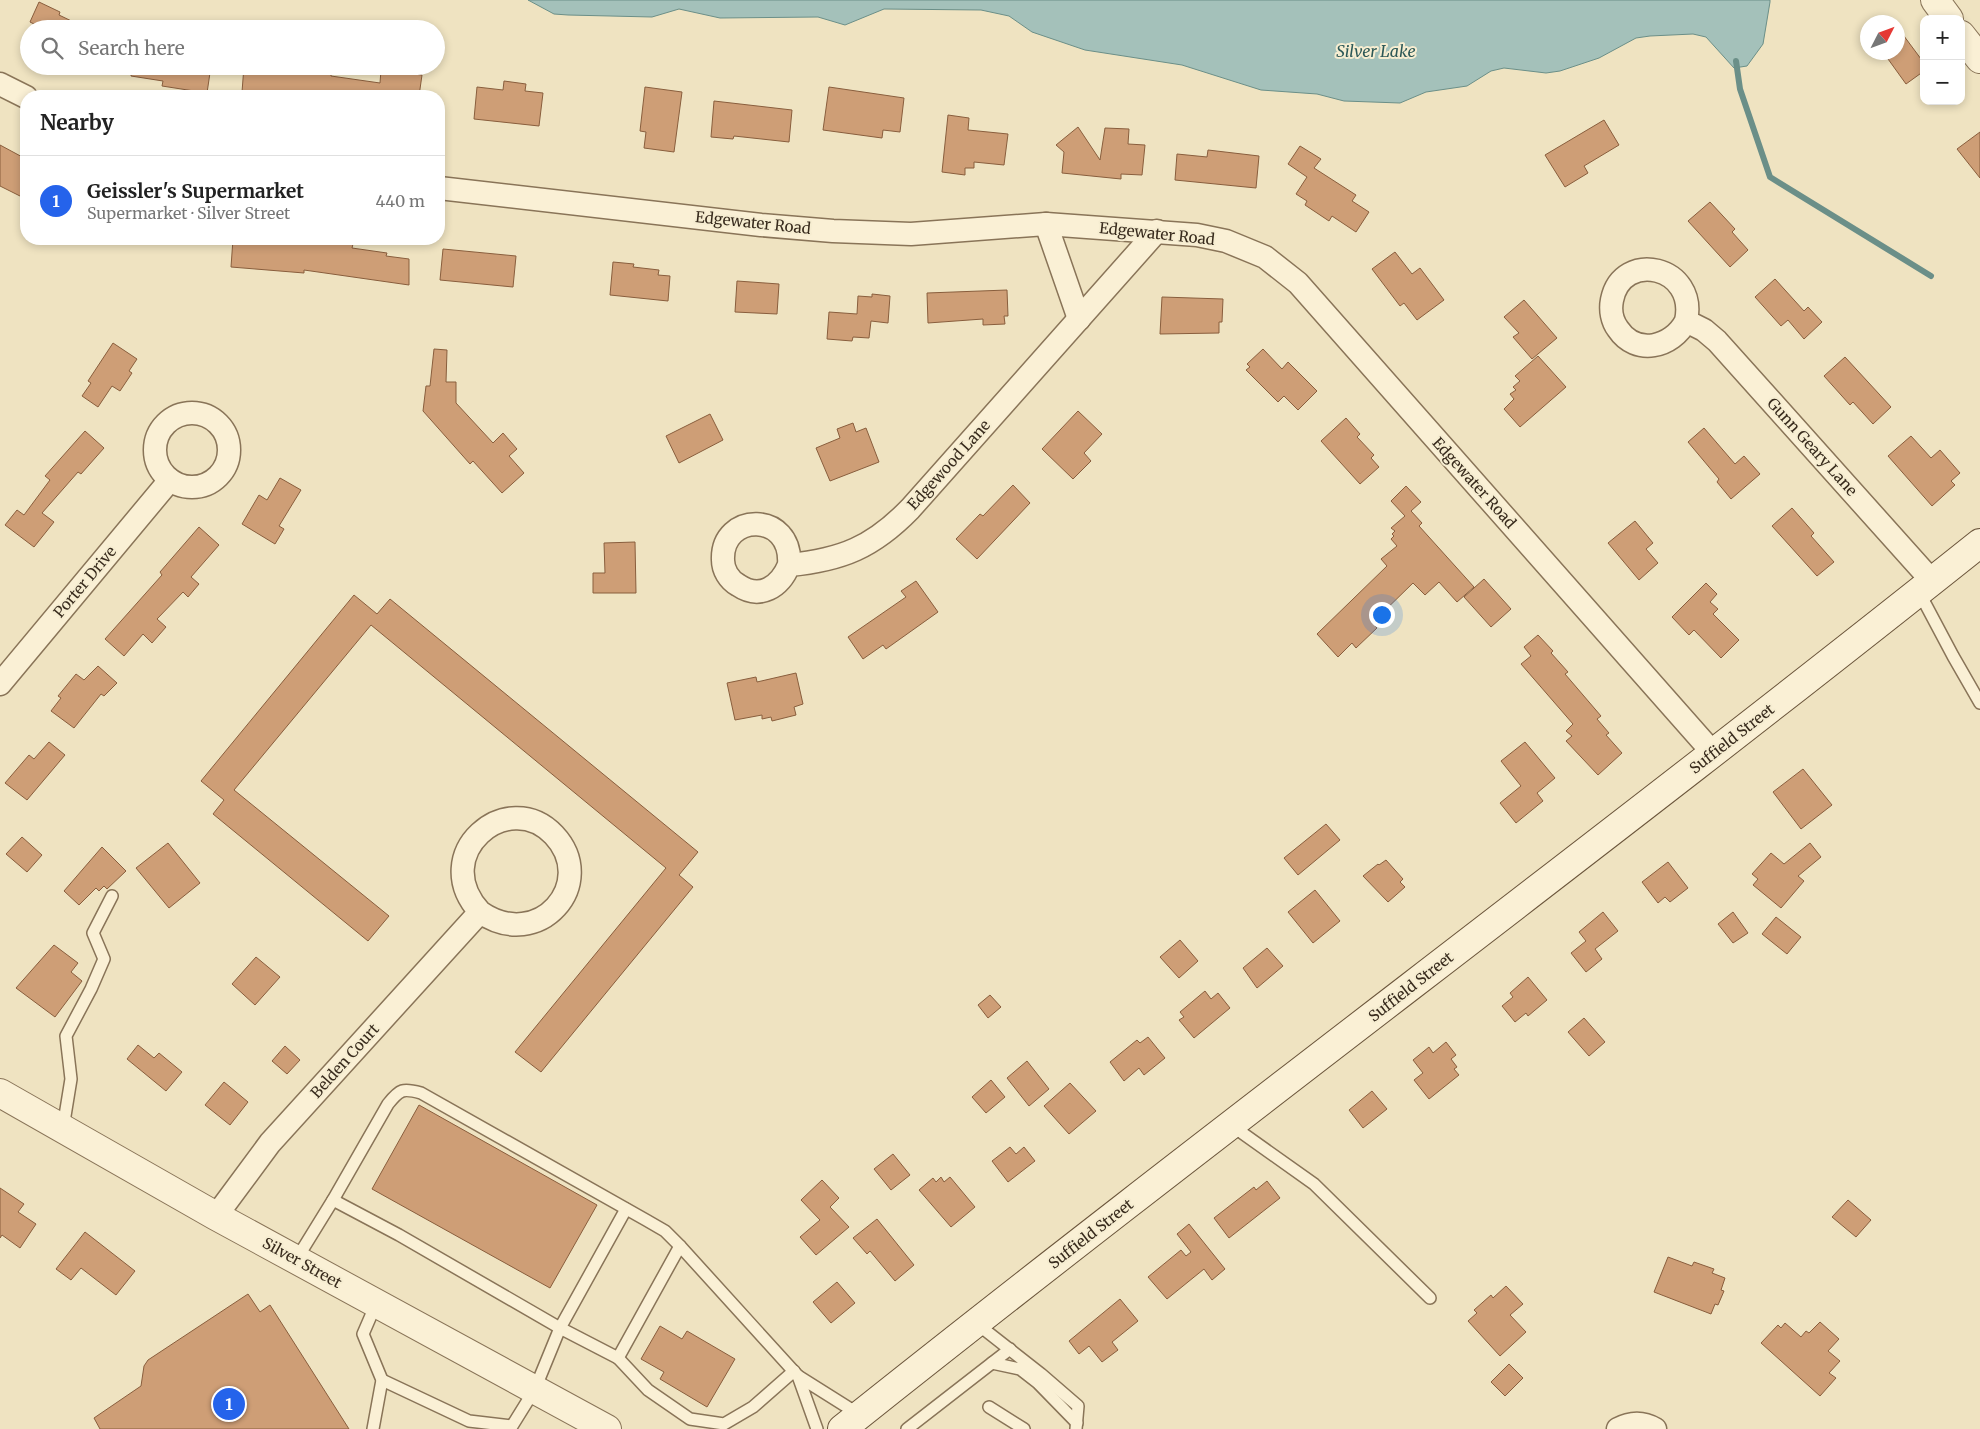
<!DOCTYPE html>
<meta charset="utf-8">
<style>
:root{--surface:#fff;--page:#f2f2f2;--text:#222;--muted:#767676;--line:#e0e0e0;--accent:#2563eb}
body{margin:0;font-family:Merriweather,serif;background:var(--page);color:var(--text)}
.controls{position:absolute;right:15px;top:15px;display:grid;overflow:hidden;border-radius:10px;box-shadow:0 2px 8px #0003}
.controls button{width:45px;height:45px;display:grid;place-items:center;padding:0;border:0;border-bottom:1px solid var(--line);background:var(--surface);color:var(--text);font:25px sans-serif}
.compass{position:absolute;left:1860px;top:15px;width:45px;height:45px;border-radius:50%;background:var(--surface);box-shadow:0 2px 8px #0003;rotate:48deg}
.you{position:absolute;left:1381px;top:614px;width:18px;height:18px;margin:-12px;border:4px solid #fff;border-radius:50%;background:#1a73e8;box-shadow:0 0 0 8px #1a73e833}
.badge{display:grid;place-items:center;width:32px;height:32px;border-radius:50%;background:var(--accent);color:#fff;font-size:16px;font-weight:700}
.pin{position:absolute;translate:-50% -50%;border:2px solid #fff;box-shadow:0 1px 5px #0006}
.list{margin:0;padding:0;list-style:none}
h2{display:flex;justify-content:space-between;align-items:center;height:65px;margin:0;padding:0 20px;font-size:21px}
h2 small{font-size:16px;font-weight:400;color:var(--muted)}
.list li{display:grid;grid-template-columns:32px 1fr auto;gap:15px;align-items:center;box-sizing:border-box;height:90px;padding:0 20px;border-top:1px solid var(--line)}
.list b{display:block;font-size:19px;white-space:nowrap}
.list p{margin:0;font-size:16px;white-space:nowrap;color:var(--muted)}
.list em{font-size:16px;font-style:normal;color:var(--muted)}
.icon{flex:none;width:28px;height:28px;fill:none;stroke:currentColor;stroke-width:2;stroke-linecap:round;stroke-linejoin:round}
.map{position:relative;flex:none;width:1980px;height:1429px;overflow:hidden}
.search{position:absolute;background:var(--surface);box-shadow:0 2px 8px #0003;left:20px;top:20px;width:425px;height:55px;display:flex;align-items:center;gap:12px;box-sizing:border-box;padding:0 18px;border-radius:28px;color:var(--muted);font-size:19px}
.panel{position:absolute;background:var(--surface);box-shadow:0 2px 8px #0003;left:20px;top:90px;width:425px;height:155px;border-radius:20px}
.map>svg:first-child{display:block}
.water{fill:#a4c1ba;stroke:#6b8f88}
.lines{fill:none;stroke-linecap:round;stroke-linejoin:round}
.stream{stroke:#6b8f88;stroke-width:6}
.building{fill:#ce9e76;stroke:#895e3d}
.service-casing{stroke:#897458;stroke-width:14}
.minor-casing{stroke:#897458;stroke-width:25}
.tertiary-casing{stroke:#897458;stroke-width:30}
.secondary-casing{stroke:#6b553b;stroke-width:30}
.service{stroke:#faf0d5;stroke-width:11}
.minor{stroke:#faf0d5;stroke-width:22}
.tertiary{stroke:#faf0d5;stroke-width:28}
.secondary{stroke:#faf0d5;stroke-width:28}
.labels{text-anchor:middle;stroke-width:4;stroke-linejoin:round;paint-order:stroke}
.street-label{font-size:15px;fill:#382b1d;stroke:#f6edd1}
.water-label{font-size:16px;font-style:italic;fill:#2c5857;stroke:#f6edd1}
</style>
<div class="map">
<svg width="1980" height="1429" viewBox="0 0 1980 1429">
<rect width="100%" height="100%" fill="#efe3c1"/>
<polygon class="water" points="528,0 1770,0 1770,2 1763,44 1747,66 1734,68 1706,37 1693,34 1650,36 1636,38 1599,58 1560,71 1546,73 1504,68 1491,71 1467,86 1426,92 1400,103 1344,101 1317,94 1261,90 1182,65 1085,50 1032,32 1009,16 981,10 884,9 845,25 818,17 720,18 679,9 652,17 568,15 554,14"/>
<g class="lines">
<polyline class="stream" points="1736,61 1740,89 1770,177 1931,276"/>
</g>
<g class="building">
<polygon points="39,2 60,12 59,15 88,29 44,29 30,22"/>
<polygon points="1898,28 1924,63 1924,71 1906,84 1883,52 1898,52"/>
<polygon points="132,66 211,66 207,93 162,86 163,81 131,76"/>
<polygon points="244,66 269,66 307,71 307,66 331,68 331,76 380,83 381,70 422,75 419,96 339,96 290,92 290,96 261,96 262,94 242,92"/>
<polygon points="504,81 526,84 525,91 543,93 539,126 474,119 477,87 503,90"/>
<polygon points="645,87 682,92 674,152 644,148 646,132 640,131"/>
<polygon points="829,87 904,98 900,132 883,130 882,138 823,130"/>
<polygon points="714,101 792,110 789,142 734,136 733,139 711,137"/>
<polygon points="948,115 969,118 968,130 1008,134 1004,165 974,162 974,168 965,168 965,175 942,172"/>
<polygon points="1604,120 1619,145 1584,166 1588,173 1565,187 1545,155"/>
<polygon points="1078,127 1100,160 1105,128 1129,129 1128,144 1145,145 1142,175 1121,174 1121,179 1062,173 1064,152 1056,145"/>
<polygon points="1980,132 1980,178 1957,149"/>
<polygon points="0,145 26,159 26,199 0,186"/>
<polygon points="1300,146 1321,159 1314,168 1356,195 1352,201 1369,212 1356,232 1332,216 1329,221 1305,205 1307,201 1296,194 1307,177 1288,164"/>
<polygon points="1208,150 1259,156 1256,188 1175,180 1177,154 1207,157"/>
<polygon points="1710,202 1735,229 1732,232 1748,250 1730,267 1688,221"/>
<polygon points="233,239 280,241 280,239 331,239 353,244 352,248 387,253 386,256 409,259 409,285 304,270 304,273 231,267"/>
<polygon points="443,249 516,256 513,287 440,280"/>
<polygon points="1395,252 1412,274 1420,268 1444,300 1417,320 1404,303 1400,306 1372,269"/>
<polygon points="613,262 634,264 633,267 659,270 658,275 670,276 668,301 610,295"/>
<polygon points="1775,279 1804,311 1808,307 1822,322 1804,339 1788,320 1781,326 1755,297"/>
<polygon points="737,281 779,284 777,314 735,312"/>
<polygon points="1007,290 1008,316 1004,316 1005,324 983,325 983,319 928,323 927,293"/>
<polygon points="872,294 890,296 888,323 871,321 869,338 853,337 852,341 827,339 829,312 857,314 858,296 872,297"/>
<polygon points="1162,297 1223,299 1222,322 1219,322 1219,333 1160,334"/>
<polygon points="1524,300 1557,338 1532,359 1513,337 1519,333 1504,317"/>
<polygon points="113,343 137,359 129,371 132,373 120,391 112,386 98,407 82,396 91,383 88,381"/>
<polygon points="434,349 447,350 446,382 456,382 456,403 493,443 503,433 517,449 509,456 524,473 502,493 473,461 470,464 423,411 426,386 430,386"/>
<polygon points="1263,349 1282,369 1288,362 1317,391 1298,410 1284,396 1278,402 1246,370 1250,367 1247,364"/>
<polygon points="1538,356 1566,387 1520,427 1504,409 1514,399 1510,394 1516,390 1513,387 1520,381 1515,376"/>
<polygon points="1845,357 1891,407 1873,424 1853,402 1850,405 1824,376"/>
<polygon points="1078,411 1102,434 1084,453 1091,461 1073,479 1042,449"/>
<polygon points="710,414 723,440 679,463 666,436"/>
<polygon points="1346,418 1360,434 1357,437 1374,455 1371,458 1379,467 1360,484 1321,441"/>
<polygon points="853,423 856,432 866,428 879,462 830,481 816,448 840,438 837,429"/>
<polygon points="1704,428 1735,464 1744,456 1760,474 1731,499 1717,482 1719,479 1688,442"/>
<polygon points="85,431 104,448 81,474 78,472 42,513 54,522 34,547 5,525 17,510 24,515 50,480 45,476"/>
<polygon points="1911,436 1931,458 1940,450 1960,473 1951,481 1955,485 1932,506 1888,456"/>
<polygon points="280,478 301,490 279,526 284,529 275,544 242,524 259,495 267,500"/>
<polygon points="1013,485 1030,503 977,559 956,539 980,514 983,516"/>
<polygon points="1406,486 1421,502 1411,511 1422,523 1419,526 1474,587 1457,602 1439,582 1425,595 1413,583 1372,623 1377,628 1356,648 1352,643 1338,657 1317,634 1387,566 1381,559 1397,546 1391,539 1394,536 1392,534 1395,531 1391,528 1405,516 1391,501"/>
<polygon points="1792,508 1814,533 1811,536 1834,562 1817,576 1772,526"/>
<polygon points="1635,521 1653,543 1646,549 1658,563 1639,580 1608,543"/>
<polygon points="199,527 219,545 191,577 199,584 188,597 183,592 157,619 166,627 152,643 143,634 124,656 105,639 162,575 160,572"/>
<polygon points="635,542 636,593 593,593 593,573 605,573 604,543"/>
<polygon points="1484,579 1511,609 1491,627 1464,597"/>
<polygon points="916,581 938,612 886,649 883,645 863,659 848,637 906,597 901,591"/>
<polygon points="1706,583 1717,594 1710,602 1718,609 1713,614 1739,640 1721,658 1694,630 1689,635 1672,617"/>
<polygon points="354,595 377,614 390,599 698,852 679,875 693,887 541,1072 515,1052 666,868 371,625 234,790 389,916 368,941 213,814 224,800 201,781"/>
<polygon points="1538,635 1553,651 1551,653 1568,672 1565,674 1601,716 1597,719 1609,733 1606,735 1622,753 1598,775 1566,741 1572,736 1566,731 1573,724 1521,664 1531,656 1524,647"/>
<polygon points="98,666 117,683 104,696 101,694 74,728 51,711 61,698 58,696 76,674 84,680"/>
<polygon points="796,673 803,704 794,707 796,715 772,721 771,717 762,719 762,715 735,720 727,683 756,677 757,682"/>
<polygon points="49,742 65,755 27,800 5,783 29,755 34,759"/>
<polygon points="1525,742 1555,778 1537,793 1543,801 1516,823 1500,803 1521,786 1501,761"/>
<polygon points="1803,769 1832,805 1801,829 1773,792"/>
<polygon points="1326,824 1340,840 1298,875 1284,858"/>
<polygon points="22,837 42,855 27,872 6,854"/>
<polygon points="168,843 200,883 169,908 136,868"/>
<polygon points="1810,843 1821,857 1798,876 1804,881 1781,908 1753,885 1758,879 1752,874 1771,853 1784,864"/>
<polygon points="102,847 126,871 107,889 104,886 99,891 96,888 79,905 64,891"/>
<polygon points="1386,860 1403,879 1400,882 1405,887 1388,902 1363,876 1378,864 1379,865"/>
<polygon points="1668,862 1688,888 1670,902 1665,897 1658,903 1642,882"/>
<polygon points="1315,890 1340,921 1313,943 1288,912"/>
<polygon points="1603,912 1618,931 1595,949 1602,959 1586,972 1571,953 1586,941 1579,932"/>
<polygon points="1733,912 1748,933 1733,943 1718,924"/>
<polygon points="1776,917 1801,937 1787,954 1762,934"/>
<polygon points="1180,940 1198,961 1179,978 1160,957"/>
<polygon points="54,945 78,963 71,972 82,981 55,1017 16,988"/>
<polygon points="1267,948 1283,966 1257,988 1243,968"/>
<polygon points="256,957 280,977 255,1005 232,984"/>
<polygon points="1528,977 1547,1000 1528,1016 1526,1013 1515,1022 1502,1006 1513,997 1510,993"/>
<polygon points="1205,991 1211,999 1218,993 1230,1008 1194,1038 1179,1020 1184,1017 1180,1012"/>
<polygon points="990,995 1001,1007 988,1018 978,1005"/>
<polygon points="1584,1018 1605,1042 1589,1056 1568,1032"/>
<polygon points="1148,1037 1165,1058 1144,1075 1139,1068 1124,1081 1110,1062 1137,1040 1140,1043"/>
<polygon points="1446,1042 1456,1055 1451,1059 1457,1067 1454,1069 1459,1075 1429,1099 1414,1080 1423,1073 1413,1060 1429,1047 1433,1053"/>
<polygon points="138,1045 154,1058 159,1053 182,1072 166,1091 127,1059"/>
<polygon points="285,1046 300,1060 287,1074 272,1061"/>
<polygon points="1027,1061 1049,1089 1029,1106 1007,1078"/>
<polygon points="991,1080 1005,1097 986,1113 972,1097"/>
<polygon points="224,1082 248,1102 230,1125 205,1105"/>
<polygon points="1070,1083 1096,1111 1069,1134 1044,1106"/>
<polygon points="1372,1091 1387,1109 1363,1128 1349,1110"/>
<polygon points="419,1105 597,1205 550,1288 372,1189"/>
<polygon points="1010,1147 1016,1154 1024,1147 1035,1161 1008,1182 992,1161"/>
<polygon points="893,1154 910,1175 891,1190 874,1169"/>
<polygon points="941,1177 944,1182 950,1177 975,1207 951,1227 919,1190 933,1178 936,1182"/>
<polygon points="822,1180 839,1198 830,1207 849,1227 816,1255 800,1237 820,1220 801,1200"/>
<polygon points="1267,1181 1280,1198 1229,1238 1214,1218 1254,1187 1256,1190"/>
<polygon points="0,1188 24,1204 18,1212 36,1224 20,1248 2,1235 0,1238"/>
<polygon points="1848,1200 1871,1220 1856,1237 1832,1217"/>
<polygon points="877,1219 914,1265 895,1281 870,1251 867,1254 853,1238"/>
<polygon points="1189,1224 1225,1269 1212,1280 1204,1269 1167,1299 1148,1277 1181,1250 1186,1256 1191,1252 1177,1234"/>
<polygon points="85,1232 135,1271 116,1295 81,1268 71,1280 56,1269"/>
<polygon points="1668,1257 1692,1266 1694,1262 1714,1269 1712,1273 1725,1278 1721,1290 1724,1291 1718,1305 1715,1304 1711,1314 1654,1292"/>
<polygon points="837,1282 855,1303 831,1323 813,1302"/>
<polygon points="1506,1286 1523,1304 1510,1315 1526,1332 1500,1356 1468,1321 1477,1313 1474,1310 1491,1295 1493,1298"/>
<polygon points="248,1294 260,1312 270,1305 349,1429 100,1429 94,1418 141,1386 144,1366 148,1360"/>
<polygon points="1120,1299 1138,1321 1112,1342 1118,1350 1102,1362 1089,1346 1079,1354 1069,1341"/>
<polygon points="1820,1322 1839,1339 1828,1351 1840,1361 1829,1373 1836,1378 1820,1396 1761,1343 1778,1325 1781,1328 1785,1323 1801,1337 1806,1331 1809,1333"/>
<polygon points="660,1326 682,1339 687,1331 735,1359 707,1407 660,1379 664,1372 641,1359"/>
<polygon points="1509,1364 1523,1378 1505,1396 1491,1382"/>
</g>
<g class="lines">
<defs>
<g id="service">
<polyline points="1919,592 1953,656 1980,703"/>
<polyline points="1231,1125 1314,1184 1430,1298"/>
<polyline points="63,1128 71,1079 66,1036 91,989 104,959 93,933 112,896"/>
<path d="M333,1200L388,1104C400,1089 403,1088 421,1093L646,1220L665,1231L680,1246"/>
<polyline points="626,1209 560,1328 618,1358 680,1246 798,1376"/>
<polyline points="296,1260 333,1200 399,1235 560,1328 535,1389 512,1426 469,1421 382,1380"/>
<polyline points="976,1323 1041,1374 1078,1406 1076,1429"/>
<polyline points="618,1358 648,1390 690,1419 724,1424 753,1407 794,1371"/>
<polyline points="992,1363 1020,1369 1038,1383 1077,1423"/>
<polyline points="989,1407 1024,1429"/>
<polyline points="373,1429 382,1380 363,1334 376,1304"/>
<polyline points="817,1429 798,1376 860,1415"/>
<polyline points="907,1429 1010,1349"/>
</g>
<g id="minor">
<polyline points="0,84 26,97"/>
<polyline points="439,188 761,225 833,231 911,234 1046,224 1197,235 1226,241 1265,257 1298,283 1714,754"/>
<polyline points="1046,224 1079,319"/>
<path d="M1686,321C1672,348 1636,356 1618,329C1612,321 1610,310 1612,300C1622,249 1698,266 1686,321L1704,330L1717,341L1932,581"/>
<circle cx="192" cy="450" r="37"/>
<path d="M789,565C780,587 760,600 738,585C729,580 723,570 723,560C721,512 793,511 789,565C842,560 873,547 910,509L1157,231"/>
<polyline points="0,684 170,480"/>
<path d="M216,1216L270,1143L480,912C539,953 599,883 554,835C508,786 427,854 480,912"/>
<path d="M1618,1429C1631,1422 1643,1422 1655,1429"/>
</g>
<g id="tertiary">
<polyline points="1935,0 1949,19"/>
<polyline points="1961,35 1980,59"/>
<polyline points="0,1093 216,1216 607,1429"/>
</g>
<path id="secondary" d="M842,1429C1218,1129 1604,843 1980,543"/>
</defs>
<use href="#service" class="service-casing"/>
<use href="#minor" class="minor-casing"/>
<use href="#tertiary" class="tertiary-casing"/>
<use href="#secondary" class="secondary-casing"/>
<use href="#service" class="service"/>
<use href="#minor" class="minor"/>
<use href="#tertiary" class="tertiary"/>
<use href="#secondary" class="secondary"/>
</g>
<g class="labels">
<g class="street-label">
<text transform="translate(753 223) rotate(6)" y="5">Edgewater Road</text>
<text transform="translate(1157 234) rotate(6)" y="5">Edgewater Road</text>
<text transform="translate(1812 447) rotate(48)" y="5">Gunn Geary Lane</text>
<text transform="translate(949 465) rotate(-48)" y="5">Edgewood Lane</text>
<text transform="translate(1474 483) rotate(48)" y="5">Edgewater Road</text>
<text transform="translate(85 582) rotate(-50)" y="5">Porter Drive</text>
<text transform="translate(1732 739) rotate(-38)" y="5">Suffield Street</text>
<text transform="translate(1411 987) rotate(-38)" y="5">Suffield Street</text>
<text transform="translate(345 1061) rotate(-48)" y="5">Belden Court</text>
<text transform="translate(1091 1234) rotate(-38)" y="5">Suffield Street</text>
<text transform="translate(302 1263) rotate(29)" y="5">Silver Street</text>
</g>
<g class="water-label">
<text x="1376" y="57">Silver Lake</text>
</g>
</g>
</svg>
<div class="controls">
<button>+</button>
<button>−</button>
</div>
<svg class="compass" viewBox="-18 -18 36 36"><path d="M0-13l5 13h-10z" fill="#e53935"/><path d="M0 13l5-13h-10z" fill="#767676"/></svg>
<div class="you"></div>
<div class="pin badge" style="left:229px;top:1404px">1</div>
<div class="search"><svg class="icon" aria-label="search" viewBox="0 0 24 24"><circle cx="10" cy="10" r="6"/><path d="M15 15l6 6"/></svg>Search here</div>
<section class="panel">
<h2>Nearby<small></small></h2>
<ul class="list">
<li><span class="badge">1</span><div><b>Geissler's Supermarket</b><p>Supermarket · Silver Street</p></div><em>440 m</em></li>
</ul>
</section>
</div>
